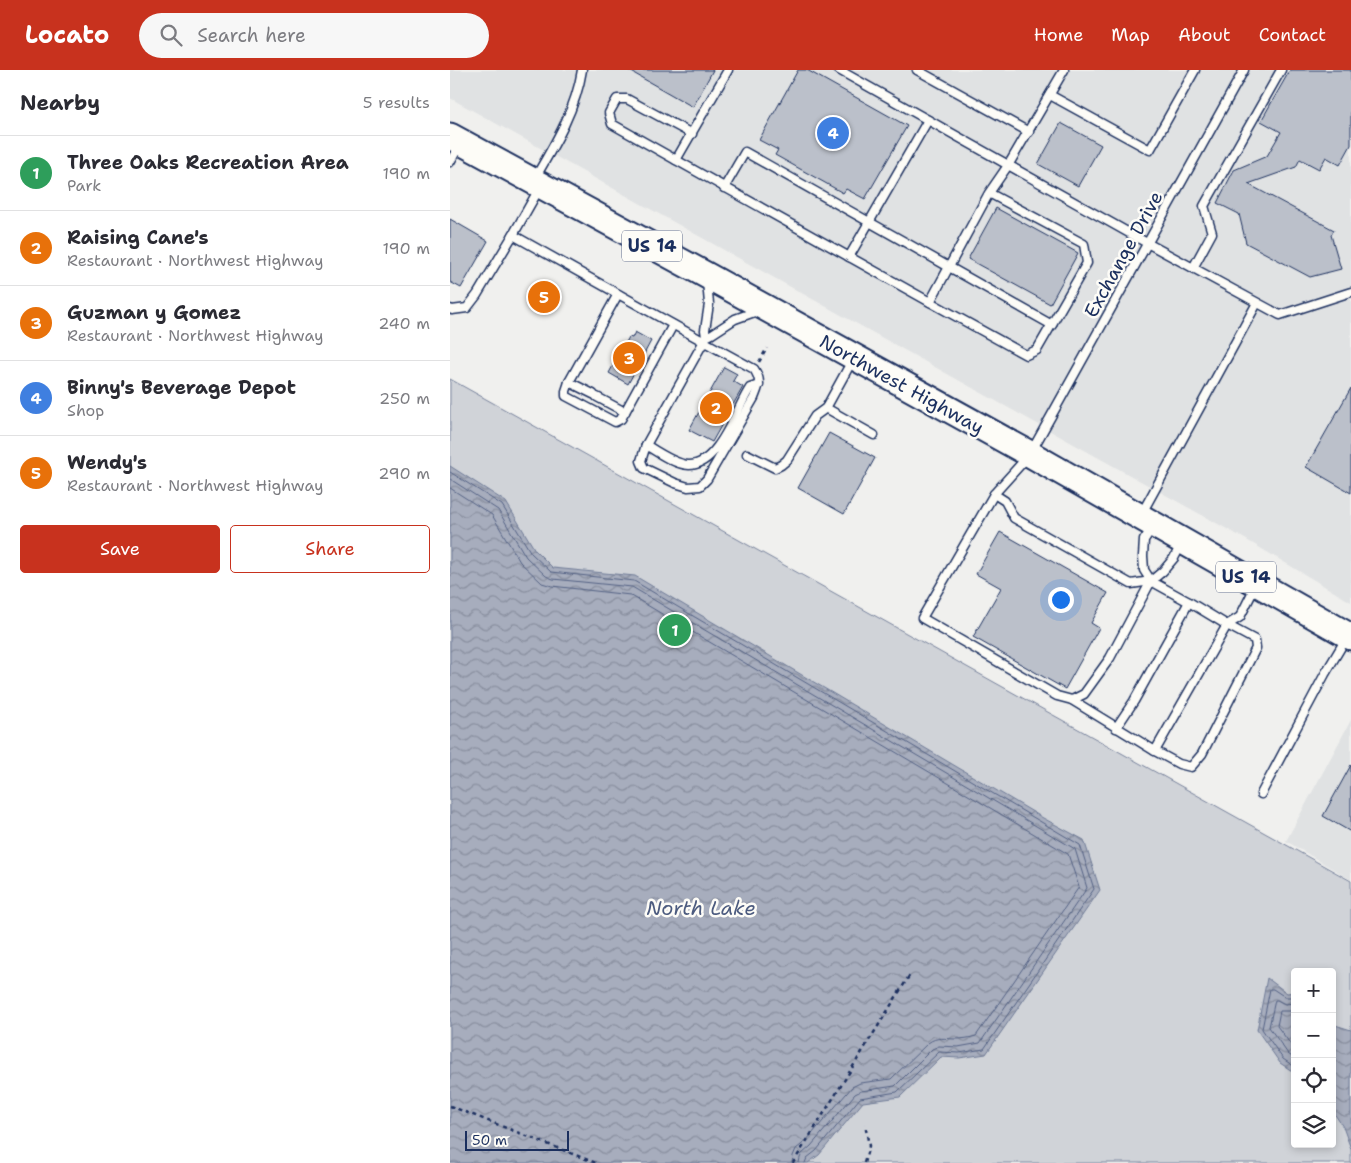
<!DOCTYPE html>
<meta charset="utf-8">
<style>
:root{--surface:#fff;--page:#f7f7f7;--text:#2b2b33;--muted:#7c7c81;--line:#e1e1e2;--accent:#c8321e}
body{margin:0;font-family:"Shantell Sans",sans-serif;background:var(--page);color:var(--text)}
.controls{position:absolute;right:15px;bottom:15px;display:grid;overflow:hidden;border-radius:5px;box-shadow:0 2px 8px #0003}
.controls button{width:45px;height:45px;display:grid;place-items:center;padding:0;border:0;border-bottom:1px solid var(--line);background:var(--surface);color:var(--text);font:25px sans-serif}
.scale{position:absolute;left:15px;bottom:12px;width:104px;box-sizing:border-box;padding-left:5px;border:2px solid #1b2f5e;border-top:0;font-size:14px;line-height:18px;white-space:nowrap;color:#1b2f5e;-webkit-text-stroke:4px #fdfcf7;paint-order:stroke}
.you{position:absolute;left:610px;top:529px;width:18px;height:18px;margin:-12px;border:4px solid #fff;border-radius:50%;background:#1a73e8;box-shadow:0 0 0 8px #1a73e833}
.badge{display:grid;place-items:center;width:32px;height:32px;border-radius:50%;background:var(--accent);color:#fff;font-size:16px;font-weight:700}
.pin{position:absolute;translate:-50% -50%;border:2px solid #fff;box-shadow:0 1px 5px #0006}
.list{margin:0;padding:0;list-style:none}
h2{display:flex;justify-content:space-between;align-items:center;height:65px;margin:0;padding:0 20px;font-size:21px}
h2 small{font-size:16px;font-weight:400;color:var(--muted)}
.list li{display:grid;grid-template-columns:32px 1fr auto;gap:15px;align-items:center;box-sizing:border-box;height:75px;padding:0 20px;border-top:1px solid var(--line)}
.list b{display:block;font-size:19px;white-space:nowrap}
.list p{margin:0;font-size:16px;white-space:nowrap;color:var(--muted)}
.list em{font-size:16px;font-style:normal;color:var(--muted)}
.actions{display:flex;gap:10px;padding:15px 20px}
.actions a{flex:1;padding:11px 0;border:1px solid var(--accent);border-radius:5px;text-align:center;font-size:18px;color:var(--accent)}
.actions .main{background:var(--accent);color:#fff}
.icon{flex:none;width:28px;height:28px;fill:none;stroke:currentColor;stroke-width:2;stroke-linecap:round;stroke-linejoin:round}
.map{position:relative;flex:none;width:901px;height:1093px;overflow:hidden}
header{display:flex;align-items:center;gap:30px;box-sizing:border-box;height:70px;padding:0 25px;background:var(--accent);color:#fff}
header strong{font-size:24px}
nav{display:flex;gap:28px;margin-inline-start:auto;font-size:18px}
.search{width:350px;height:45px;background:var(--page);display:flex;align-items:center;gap:12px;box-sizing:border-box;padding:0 18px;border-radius:28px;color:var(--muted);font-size:19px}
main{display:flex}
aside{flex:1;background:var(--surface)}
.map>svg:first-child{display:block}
.built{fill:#e0e2e3}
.park{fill:#d0d3d8;stroke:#76819b;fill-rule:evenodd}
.water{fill:url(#water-waves);stroke:#6f7b97}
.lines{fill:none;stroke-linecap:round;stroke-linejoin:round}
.shore{stroke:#536184;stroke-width:1}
.building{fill:#bbc0ca;stroke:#1b2f5e}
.lane-casing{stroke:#1b2f5e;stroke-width:11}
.primary-casing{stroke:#1b2f5e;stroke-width:29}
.path{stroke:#1b2f5e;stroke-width:2.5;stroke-dasharray:4 4;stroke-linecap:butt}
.lane{stroke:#fdfcf7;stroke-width:8}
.primary{stroke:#fdfcf7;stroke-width:25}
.labels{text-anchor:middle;stroke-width:5;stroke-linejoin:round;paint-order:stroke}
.shield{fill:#fdfcf7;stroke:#5f6c8c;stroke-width:1}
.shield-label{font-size:18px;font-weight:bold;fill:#1b2f5e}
.street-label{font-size:19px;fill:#1b2f5e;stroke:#fdfcf7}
.water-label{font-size:20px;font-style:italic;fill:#4c5b7f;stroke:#fdfcf7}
</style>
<header>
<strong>Locato</strong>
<div class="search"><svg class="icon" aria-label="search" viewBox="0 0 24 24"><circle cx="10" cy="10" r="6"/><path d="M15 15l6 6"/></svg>Search here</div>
<nav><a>Home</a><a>Map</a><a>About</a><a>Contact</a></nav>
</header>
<main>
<aside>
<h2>Nearby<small>5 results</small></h2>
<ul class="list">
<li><span class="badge" style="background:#2e9e5b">1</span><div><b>Three Oaks Recreation Area</b><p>Park</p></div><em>190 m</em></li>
<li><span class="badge" style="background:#e8710a">2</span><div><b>Raising Cane's</b><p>Restaurant · Northwest Highway</p></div><em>190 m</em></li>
<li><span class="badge" style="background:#e8710a">3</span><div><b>Guzman y Gomez</b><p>Restaurant · Northwest Highway</p></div><em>240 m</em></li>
<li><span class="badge" style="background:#3f7fe0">4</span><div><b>Binny's Beverage Depot</b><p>Shop</p></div><em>250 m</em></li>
<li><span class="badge" style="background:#e8710a">5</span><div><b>Wendy's</b><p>Restaurant · Northwest Highway</p></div><em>290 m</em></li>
</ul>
<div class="actions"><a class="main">Save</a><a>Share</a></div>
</aside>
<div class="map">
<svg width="901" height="1093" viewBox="0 0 901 1093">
<defs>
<pattern id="water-waves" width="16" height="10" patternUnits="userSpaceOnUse" patternTransform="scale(1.25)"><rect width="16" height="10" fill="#a7adbd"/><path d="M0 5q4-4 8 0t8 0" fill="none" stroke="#878d9d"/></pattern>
</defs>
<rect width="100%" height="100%" fill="#f0f0ee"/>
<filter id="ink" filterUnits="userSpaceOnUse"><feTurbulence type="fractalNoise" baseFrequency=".02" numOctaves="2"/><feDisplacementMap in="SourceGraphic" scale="10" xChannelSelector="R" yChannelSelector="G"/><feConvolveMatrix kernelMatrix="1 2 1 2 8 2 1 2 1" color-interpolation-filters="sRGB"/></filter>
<g filter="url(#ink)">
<g class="built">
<polygon points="0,0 901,0 901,532 795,469 0,28"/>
<polygon points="901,650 901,810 836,771"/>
</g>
<path class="park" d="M0,309L901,811V1093H0ZM845,902H882V1074H845Z"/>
<g class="water">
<polygon points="0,396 56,432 85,480 103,498 185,506 593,748 634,770 650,820 536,984 509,988 491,987 450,1027 413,1032 369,1085 358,1093 0,1093"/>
<polygon points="817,908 837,923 845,922 845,1003 830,993 807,960"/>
<polygon points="882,954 901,960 901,1079 893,1057 882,1040"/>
</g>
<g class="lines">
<g class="shore">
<polyline points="0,402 52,435 81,483 101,502 184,511 630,775 644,819 534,979 509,983 489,982 447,1022 410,1028 366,1081 357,1088 355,1093"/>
<polyline points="0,409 48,440 76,487 96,506 103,509 182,517 625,779 637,818 530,973 508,977 489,976 482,979 445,1016 411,1021 405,1024 361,1076 352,1084 350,1088 349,1093"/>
<path d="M0,418L42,445L70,492L92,513L102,516L180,525L618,784L629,817L526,966C520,968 512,969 506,969C495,969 487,966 478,973L441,1009L410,1013L402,1017L356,1071L346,1079L343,1086L342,1093"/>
<polyline points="845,927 835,927 823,919 820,919 812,959 833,989 845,997"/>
<polyline points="845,933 835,934 827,930 825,930 819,957 838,984 845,989"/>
<polyline points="845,941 830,941 827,956 845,980"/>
</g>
</g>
<g class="building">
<polygon points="178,0 263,0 243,37"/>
<polygon points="348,0 357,0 457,56 415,129 396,119 393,123 325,85 328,80 309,70"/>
<polygon points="840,0 901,0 901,75 890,95 876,87 869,99 850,89 846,97 798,114 884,160 881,165 891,199 860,207 796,173 789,144 767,133 784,100 817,86 831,62 811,51"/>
<polygon points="611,53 651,75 628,116 588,94"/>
<polygon points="546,138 628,183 600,234 518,189"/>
<polygon points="0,149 38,171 11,218 0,212"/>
<polygon points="185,262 201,271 178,314 159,303 179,267 182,268"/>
<polygon points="274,297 287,304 283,311 293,317 262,372 239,360"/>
<polygon points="901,318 901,423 856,397"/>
<polygon points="379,363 425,388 394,444 348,418"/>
<polygon points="550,462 658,523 641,553 649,558 615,619 523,567 551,518 526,504"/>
<polygon points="901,695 901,762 873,746"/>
</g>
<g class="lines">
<defs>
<g id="lane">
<polyline points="278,0 226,90 480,232"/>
<polyline points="389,0 697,173 830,245 901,222"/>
<polyline points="467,0 579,62"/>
<polyline points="600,25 700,80 745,0"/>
<polyline points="226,90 162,54 159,43 167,29 177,29 242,64"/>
<polyline points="0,92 9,76"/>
<path d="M85,108C105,74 126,39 132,0"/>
<polyline points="274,118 295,82 602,255"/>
<path d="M89,119L63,165C143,210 223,255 304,299C312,311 309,315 304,328L257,409L250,416L238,417L225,413L194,398L191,391L196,375L254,271L256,267L255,260L259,234L257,211"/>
<polyline points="539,123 634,174 637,193 587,280 576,285 480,232 539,123 559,94 614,0"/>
<polyline points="399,187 478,50"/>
<polyline points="743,198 762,163 754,136 831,0"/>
<polyline points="168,224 119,312 116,321 116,326 165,352 171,349 223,255"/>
<polyline points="0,239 2,240 17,238 27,225 63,165"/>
<polyline points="256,267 262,264 285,249 310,240"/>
<polyline points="119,312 143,324"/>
<polyline points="147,327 175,342"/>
<polyline points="376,338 424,365"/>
<path d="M196,375C207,382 226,395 239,395C269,395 286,339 300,318L309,315"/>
<polyline points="297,384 325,398 331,395 337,390 365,346 376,338 403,289"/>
<polyline points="544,424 555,431 564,448 681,514 701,511"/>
<polyline points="692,443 807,233"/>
<polyline points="702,458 694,470 693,486 694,500 701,511 739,532 777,555 705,681"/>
<polyline points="732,473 724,488 713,501 701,511 660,588 634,624 622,630 607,626 472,548 544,424 580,384 794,0"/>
<polyline points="622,630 705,681 729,694 741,697 752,684 806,578 805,570 777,555 790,547 806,515"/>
<polyline points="666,658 684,631 739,532"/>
<polyline points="811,724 875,604 897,567"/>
</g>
<polyline id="primary" points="0,66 256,205 580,384 901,567"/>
</defs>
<use href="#lane" class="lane-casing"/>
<use href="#primary" class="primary-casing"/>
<g class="path">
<polyline points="309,292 317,278"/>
<polyline points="0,1036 146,1093"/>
<polyline points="343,1093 461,903"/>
<polyline points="414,1093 419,1076 415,1054"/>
</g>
<use href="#lane" class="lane"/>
<use href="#primary" class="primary"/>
</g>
</g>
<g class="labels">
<g class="shield">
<rect x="172" y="160.5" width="60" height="31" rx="4"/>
<rect x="766" y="491.5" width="60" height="31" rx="4"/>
</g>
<g class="shield-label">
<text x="202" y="182">US 14</text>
<text x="796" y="513">US 14</text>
</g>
<g class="street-label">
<text transform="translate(673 184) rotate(-61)" y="7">Exchange Drive</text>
<text transform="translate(452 314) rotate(29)" y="7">Northwest Highway</text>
</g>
<g class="water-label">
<text x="251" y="845">North Lake</text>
</g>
</g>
</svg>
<div class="controls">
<button>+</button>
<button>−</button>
<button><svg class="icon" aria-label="locate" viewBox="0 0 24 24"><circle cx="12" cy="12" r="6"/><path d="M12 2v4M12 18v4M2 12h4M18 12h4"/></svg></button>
<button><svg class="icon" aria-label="layers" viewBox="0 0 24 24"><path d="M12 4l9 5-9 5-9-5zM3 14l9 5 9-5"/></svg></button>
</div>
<div class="scale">50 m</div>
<div class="you"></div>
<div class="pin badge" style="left:225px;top:560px;background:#2e9e5b">1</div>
<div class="pin badge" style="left:266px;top:338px;background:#e8710a">2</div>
<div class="pin badge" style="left:179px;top:288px;background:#e8710a">3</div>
<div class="pin badge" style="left:383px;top:63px;background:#3f7fe0">4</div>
<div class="pin badge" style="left:94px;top:227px;background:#e8710a">5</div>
</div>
</main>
